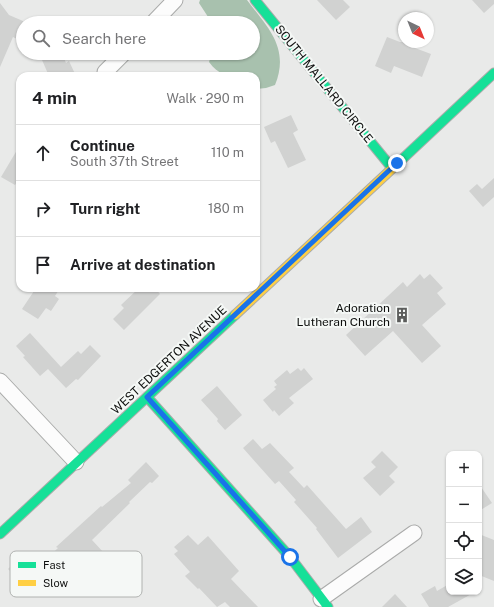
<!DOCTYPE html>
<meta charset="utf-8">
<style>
:root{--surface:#fff;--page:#f2f2f2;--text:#202124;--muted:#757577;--line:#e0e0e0}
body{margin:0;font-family:"Public Sans",sans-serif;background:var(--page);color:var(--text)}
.controls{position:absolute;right:12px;bottom:12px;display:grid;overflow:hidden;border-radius:8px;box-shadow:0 1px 3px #0004}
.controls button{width:36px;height:36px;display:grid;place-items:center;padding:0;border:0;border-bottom:1px solid var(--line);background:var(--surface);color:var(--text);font:20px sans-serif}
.compass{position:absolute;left:398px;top:12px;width:36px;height:36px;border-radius:50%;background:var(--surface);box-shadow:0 1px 3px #0004;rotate:137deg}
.stop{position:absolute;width:12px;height:12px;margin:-9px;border:3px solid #1a73e8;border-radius:50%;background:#fff}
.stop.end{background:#1a73e8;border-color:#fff;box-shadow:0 1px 4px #0008}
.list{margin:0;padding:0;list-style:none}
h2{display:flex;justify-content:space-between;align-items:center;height:52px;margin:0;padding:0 16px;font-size:17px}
h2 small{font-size:13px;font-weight:400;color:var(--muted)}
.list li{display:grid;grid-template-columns:26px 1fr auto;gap:12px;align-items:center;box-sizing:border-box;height:56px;padding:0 16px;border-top:1px solid var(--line)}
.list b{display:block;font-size:15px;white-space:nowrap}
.list p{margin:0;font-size:13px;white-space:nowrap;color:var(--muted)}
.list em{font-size:13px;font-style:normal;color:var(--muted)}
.icon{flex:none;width:22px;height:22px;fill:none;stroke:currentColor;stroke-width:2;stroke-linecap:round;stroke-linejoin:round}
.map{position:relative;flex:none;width:494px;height:607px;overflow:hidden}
.search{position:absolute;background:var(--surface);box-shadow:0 1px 3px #0004;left:16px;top:16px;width:244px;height:44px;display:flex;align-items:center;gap:10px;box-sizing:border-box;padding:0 14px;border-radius:22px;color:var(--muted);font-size:15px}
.panel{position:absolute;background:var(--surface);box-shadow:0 1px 3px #0004;left:16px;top:72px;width:244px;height:220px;border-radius:12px}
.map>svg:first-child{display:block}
.water{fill:#a8c1ae}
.building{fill:#d1d2d1}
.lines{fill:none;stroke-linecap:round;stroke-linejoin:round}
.street-casing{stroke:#aaabaa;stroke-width:17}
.fast-casing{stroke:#aaabaa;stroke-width:11}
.slow-casing{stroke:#aaabaa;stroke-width:11}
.street{stroke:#fcfcfc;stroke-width:15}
.fast{stroke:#16e098;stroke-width:9}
.slow{stroke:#ffcf43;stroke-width:9}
.route{stroke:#1a73e8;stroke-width:5}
.labels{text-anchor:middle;stroke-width:4;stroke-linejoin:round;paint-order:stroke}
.street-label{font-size:12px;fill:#0e0f0e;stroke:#f5f8f6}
.poi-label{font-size:12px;fill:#0e0f0e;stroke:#f5f8f6;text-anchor:end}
.key{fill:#f5f8f6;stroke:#b0b2b0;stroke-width:1}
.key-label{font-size:11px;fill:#0e0f0e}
</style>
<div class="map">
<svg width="494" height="607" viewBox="0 0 494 607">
<rect width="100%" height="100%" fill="#e9eae9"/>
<path class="water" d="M200,0H247C268,28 290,48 275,85L266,88L256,89V76C236,76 222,80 209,62L212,53H253V23H212L199,3Z"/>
<g class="building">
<polygon points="317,0 343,0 350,7 336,20"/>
<polygon points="472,0 494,0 494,4 484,13"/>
<polygon points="0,3 9,15 23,21 23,42 13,37 0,67"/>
<polygon points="387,37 400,42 417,42 415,48 431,54 422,77 394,66 391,73 375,66"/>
<polygon points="39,53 62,53 66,63 69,61 76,76 49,76"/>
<polygon points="291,115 298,130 293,133 306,160 288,168 275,141 271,143 264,127"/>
<polygon points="20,145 20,178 15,185 1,177"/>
<polygon points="494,178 494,197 483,207 469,191 477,184 482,189"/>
<polygon points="420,274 424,279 430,274 443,288 437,293 446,304 422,325 441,346 422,363 393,331 365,356 346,335 403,282 407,287"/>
<polygon points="36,288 60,288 55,296 59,299 51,311 46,308 38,319 22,309"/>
<polygon points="139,288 155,288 160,294 124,330 113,319 124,308 121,305"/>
<polygon points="30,333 61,367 78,351 81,354 90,345 101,356 78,380 76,379 66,388 48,369 40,376 23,357 25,356 16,346"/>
<polygon points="298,368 301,371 304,368 313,379 289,398 294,403 279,416 274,410 273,412 263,400 276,389 274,387 277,385 274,381 287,370 290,374"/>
<polygon points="217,386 242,415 225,430 217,421 218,419 201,400"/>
<polygon points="253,439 262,449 270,443 294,468 289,472 304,488 307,485 346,529 361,517 372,532 338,558 316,529 317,528 294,502 296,500 279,481 275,484 243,448"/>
<polygon points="382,451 398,467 389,476 395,482 380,496 363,478 376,467 371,462"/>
<polygon points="146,462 159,476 152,483 150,482 129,502 130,503 92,540 104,553 94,562 86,552 69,568 74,574 60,587 40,565 58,548 56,547 101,506 102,507 131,483 128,480"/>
<polygon points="479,484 492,503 479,511"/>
<polygon points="479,534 494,540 494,581 479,575"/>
<polygon points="188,535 198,545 208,536 239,571 231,579 258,607 230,607 225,602 217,607 199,588 198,589 185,576 190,572 174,554 178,551 174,547"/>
<polygon points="21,556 32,567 19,580 8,569"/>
<polygon points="449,584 449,592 475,592 448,607 429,607 421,594 435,586 437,591"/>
<polygon points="395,594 407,607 382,607"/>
</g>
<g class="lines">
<defs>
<g id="street">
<polyline points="153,23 175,0"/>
<polyline points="105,72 124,53"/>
<polyline points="0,381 76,462"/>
<polyline points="321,599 414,533"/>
</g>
<g id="fast">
<polyline points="255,0 392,168"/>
<polyline points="396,165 494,73"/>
<polyline points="147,397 290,557 328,607"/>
<polyline points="0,534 235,315"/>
</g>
<polyline id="slow" points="235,315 396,165"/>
</defs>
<use href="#street" class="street-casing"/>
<use href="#fast" class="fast-casing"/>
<use href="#slow" class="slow-casing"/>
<use href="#street" class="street"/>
<use href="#fast" class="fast"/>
<use href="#slow" class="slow"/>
</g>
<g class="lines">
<polyline class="route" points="290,557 147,397 397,163"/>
</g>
<defs>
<symbol id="building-bare" viewBox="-9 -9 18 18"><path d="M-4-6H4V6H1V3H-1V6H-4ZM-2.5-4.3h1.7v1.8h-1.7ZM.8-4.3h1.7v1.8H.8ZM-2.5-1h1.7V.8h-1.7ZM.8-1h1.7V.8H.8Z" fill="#5b5c5b" stroke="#f5f8f6" stroke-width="2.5" paint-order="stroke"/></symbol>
</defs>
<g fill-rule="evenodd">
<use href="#building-bare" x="391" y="304" width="22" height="22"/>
</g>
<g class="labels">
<g class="street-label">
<text transform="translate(324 84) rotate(51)" y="4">SOUTH MALLARD CIRCLE</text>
<text transform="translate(169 360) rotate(-43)" y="4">WEST EDGERTON AVENUE</text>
</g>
<g class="poi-label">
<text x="390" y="312">Adoration<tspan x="390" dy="14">Lutheran Church</tspan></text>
</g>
</g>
<rect x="10" y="551" width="132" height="46" rx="6" class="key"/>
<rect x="18" y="562" width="18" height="6" fill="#16e098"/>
<rect x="18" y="580" width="18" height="6" fill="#ffcf43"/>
<g class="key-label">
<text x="43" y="569">Fast</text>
<text x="43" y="587">Slow</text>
</g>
</svg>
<div class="controls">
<button>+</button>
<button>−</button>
<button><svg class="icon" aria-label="locate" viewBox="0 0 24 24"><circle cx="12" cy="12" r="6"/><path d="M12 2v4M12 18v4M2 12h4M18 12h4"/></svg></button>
<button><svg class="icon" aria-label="layers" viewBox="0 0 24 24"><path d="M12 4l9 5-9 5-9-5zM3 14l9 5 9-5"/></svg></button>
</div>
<svg class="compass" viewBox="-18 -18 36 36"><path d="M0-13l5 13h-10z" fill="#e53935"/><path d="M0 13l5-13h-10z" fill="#757577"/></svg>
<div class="stop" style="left:290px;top:557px"></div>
<div class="stop end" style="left:397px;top:163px"></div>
<div class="search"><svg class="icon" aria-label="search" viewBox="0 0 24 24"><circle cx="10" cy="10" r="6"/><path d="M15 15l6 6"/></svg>Search here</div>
<section class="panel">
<h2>4 min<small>Walk · 290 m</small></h2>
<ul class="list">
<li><svg class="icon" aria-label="ahead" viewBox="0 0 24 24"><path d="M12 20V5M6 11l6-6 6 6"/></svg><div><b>Continue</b><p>South 37th Street</p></div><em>110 m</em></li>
<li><svg class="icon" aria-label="right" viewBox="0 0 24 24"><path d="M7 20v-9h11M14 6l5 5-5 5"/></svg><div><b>Turn right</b></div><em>180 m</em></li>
<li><svg class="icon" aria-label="arrive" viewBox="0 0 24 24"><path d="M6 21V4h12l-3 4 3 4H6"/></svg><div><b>Arrive at destination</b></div></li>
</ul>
</section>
</div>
